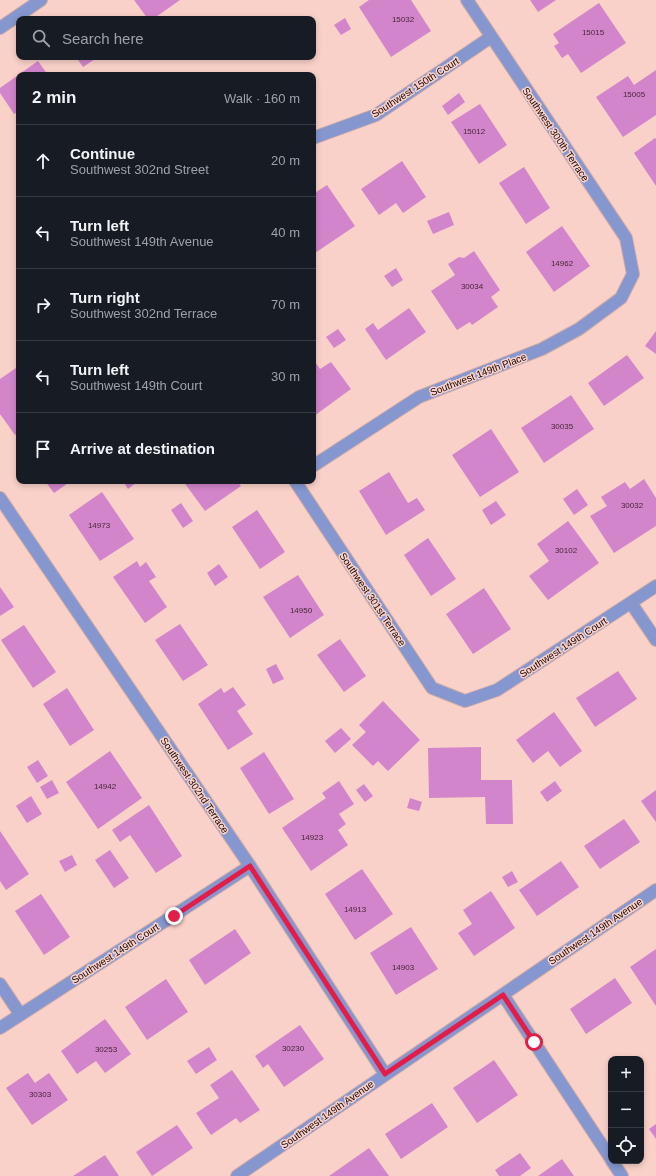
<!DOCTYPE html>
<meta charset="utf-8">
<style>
:root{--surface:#171b24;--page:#20242c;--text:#f1f3f6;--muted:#9ea1a6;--line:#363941}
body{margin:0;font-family:Helvetica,sans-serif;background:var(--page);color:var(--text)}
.controls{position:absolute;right:12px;bottom:12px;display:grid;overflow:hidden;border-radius:8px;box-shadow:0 2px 6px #0003}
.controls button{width:36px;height:36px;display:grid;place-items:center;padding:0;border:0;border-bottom:1px solid var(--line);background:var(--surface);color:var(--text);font:20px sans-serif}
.stop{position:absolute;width:12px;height:12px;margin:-9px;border:3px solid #e11d48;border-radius:50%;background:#fff}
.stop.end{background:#e11d48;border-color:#fff;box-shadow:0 1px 4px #0008}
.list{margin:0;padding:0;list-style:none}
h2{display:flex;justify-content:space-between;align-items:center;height:52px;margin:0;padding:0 16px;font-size:17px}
h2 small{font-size:13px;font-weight:400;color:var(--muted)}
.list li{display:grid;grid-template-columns:26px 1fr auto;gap:12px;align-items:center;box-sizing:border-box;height:72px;padding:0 16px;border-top:1px solid var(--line)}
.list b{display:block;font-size:15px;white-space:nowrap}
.list p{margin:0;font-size:13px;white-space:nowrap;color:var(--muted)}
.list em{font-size:13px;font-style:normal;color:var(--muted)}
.icon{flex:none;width:22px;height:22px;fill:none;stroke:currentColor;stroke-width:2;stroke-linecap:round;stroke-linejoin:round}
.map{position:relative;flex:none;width:656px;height:1176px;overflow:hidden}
.search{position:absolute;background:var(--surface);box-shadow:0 2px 6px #0003;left:16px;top:16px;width:300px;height:44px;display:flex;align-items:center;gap:10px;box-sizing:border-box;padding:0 14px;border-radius:8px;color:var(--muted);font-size:15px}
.panel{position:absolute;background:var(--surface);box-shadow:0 2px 6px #0003;left:16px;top:72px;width:300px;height:412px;border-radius:8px}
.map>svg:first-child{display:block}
.building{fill:#d385cb}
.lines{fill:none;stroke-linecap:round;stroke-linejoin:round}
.street-casing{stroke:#d1ada6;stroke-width:14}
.street{stroke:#8697d0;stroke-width:12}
.route{stroke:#e11d48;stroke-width:5}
.labels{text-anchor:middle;stroke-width:3;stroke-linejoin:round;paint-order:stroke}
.number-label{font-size:8px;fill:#472737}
.street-label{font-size:10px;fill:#180806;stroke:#fad1c9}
</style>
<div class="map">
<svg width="656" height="1176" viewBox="0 0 656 1176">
<rect width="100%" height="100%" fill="#fad1c9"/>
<g class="building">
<polygon points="134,0 180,0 153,19 148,19"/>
<polygon points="369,0 411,0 431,31 391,57 359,7"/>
<polygon points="530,0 556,0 538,12"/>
<polygon points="599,3 626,43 581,73 568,54 562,58 554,46 559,43 553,34"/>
<polygon points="345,18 351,29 341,35 334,25"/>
<polygon points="76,57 98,57 83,67"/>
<polygon points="38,61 48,75 19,75 19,111 14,114 0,93 0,88"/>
<polygon points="656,70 656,115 623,137 596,97 628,76 634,85"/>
<polygon points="459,93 465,102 448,115 442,106"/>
<polygon points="480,104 507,145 479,164 451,122"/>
<polygon points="655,138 656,139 656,186 634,153"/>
<polygon points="402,161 426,197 403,213 396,203 379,215 361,189"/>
<polygon points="524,167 550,208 526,224 499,183"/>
<polygon points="327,185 355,226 315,253 313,250 313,203 315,201 313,198 313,194"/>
<polygon points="449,212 454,225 433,234 427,221"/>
<polygon points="562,226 590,266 554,292 526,252"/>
<polygon points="474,251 500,290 491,297 498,307 472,325 470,322 457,330 431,291 455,275 448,264 459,257 464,258"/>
<polygon points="396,268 403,280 392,287 384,276"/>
<polygon points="409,308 426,332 386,360 365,329 373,323 378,330"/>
<polygon points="338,329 346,340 334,348 326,337"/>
<polygon points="656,331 656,354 645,346"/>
<polygon points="627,355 644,378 604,406 588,383"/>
<polygon points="313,359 320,369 331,362 351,389 314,416"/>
<polygon points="19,366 19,432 15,435 0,414 0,379"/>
<polygon points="571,395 594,429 544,463 521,428"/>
<polygon points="491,429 519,472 480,497 452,455"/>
<polygon points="389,472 408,503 417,498 425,510 386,535 359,491"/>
<polygon points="644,479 656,498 656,526 614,553 590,516 607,506 601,497 625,482 630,489"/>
<polygon points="45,481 71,481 54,493"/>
<polygon points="123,481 136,481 137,482 128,489"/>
<polygon points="183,481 237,481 241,486 205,511"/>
<polygon points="577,489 588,505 574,515 563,499"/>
<polygon points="102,492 134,539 100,561 69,515"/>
<polygon points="496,501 506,515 491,525 482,510"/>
<polygon points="181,503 193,521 183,528 171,510"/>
<polygon points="257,510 285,552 260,569 232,527"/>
<polygon points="568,521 599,563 548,600 529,576 549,561 537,544"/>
<polygon points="428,538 456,579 431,596 404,555"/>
<polygon points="137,561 140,567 146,562 156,577 149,581 167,607 145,623 113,577"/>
<polygon points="219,564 228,577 215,586 207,573"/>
<polygon points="298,575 324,615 290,638 263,597"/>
<polygon points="0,587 14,607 0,616"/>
<polygon points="484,588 511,629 473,654 446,614"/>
<polygon points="180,624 208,665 183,681 155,640"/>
<polygon points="24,625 56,672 33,688 1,640"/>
<polygon points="340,639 366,676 344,692 317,655"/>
<polygon points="276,664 284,679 273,684 266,669"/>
<polygon points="618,671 637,699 595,727 576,698"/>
<polygon points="233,687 246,705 237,711 253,734 228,750 198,704 221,688 224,693"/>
<polygon points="67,688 94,730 70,746 43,704"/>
<polygon points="383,701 420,740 388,771 378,761 373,766 352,745 366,732 359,725"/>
<polygon points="554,712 582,751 560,767 548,751 533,763 516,740"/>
<polygon points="341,728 351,739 335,753 325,741"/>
<polygon points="481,747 481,780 512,780 513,824 486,824 485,797 429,798 428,748"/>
<polygon points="110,751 142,798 98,829 66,782"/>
<polygon points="264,752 294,799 269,814 240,768"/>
<polygon points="38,760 48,776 37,783 27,767"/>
<polygon points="52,780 59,793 47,799 40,787"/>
<polygon points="339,781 354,804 339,814 346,824 338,830 348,845 311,871 282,828 326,798 322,793"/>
<polygon points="555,781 562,791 547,802 540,792"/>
<polygon points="364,784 373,796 365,802 356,790"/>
<polygon points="656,790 656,822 641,801"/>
<polygon points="31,796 42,814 27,823 16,806"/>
<polygon points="410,798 422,802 419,811 407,808"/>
<polygon points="149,805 182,856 156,873 130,835 120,842 112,830"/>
<polygon points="624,819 640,842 600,869 584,846"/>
<polygon points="0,831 29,874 6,890 0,881"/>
<polygon points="110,850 129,878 114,888 95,860"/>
<polygon points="72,855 77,865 65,872 59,861"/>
<polygon points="561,861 579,887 537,916 519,890"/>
<polygon points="362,869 393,914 355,940 325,894"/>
<polygon points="512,871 518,882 508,887 502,877"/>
<polygon points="491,891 515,928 474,956 458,933 472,924 463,910"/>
<polygon points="41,894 70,937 44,955 15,911"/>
<polygon points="411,927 438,969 396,995 370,953"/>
<polygon points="235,929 251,953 205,985 189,960"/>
<polygon points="656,949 656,1006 630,967"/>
<polygon points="615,978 632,1003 586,1034 570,1009"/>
<polygon points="166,979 188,1012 147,1040 125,1007"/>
<polygon points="105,1019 131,1054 105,1073 96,1061 77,1074 61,1051"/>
<polygon points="300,1025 324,1059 284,1087 268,1064 263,1068 255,1056"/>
<polygon points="209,1047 217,1060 196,1074 187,1061"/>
<polygon points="494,1060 518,1095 477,1123 453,1088"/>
<polygon points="232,1070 260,1110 240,1123 236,1118 211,1135 196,1113 219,1098 210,1085"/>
<polygon points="28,1073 35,1083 49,1073 68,1100 32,1125 6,1088"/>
<polygon points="432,1103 448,1127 401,1159 385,1134"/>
<polygon points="656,1124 656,1139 649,1129"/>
<polygon points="177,1125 193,1148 152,1176 136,1152"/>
<polygon points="369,1148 389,1176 329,1176"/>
<polygon points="520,1153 531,1168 520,1176 499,1176 495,1170"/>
<polygon points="105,1155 119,1176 73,1176"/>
<polygon points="562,1159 574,1176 538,1176"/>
</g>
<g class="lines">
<defs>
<g id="street">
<polyline points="0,28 41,0"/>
<polyline points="313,138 376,115 491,37"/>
<polyline points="313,466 419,397 542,349 579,329 621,298 633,274 626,238 467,0"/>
<polyline points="295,481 432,688 465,701 497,690 656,586"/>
<polyline points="0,498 250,866 385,1074"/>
<polyline points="631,603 656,640"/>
<polyline points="0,984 20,1014"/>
<polyline points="503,995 611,1159"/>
<polyline points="0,1028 250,866"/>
<polyline points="612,1161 622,1176"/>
<polyline points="237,1176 656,890"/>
</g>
</defs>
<use href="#street" class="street-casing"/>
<use href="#street" class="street"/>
</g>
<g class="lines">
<polyline class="route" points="174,916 250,866 385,1074 503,995 534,1042"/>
</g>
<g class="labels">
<g class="number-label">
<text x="403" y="22">15032</text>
<text x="593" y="35">15015</text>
<text x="634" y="97">15005</text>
<text x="474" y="134">15012</text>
<text x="562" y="266">14962</text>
<text x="472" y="289">30034</text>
<text x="562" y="429">30035</text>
<text x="632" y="508">30032</text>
<text x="99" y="528">14973</text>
<text x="566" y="553">30102</text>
<text x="301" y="613">14950</text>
<text x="105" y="789">14942</text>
<text x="312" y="840">14923</text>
<text x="355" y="912">14913</text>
<text x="403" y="970">14903</text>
<text x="293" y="1051">30230</text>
<text x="106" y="1052">30253</text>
<text x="40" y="1097">30303</text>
</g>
<g class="street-label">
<text transform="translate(415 87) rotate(-33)" y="4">Southwest 150th Court</text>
<text transform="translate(556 134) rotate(56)" y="4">Southwest 300th Terrace</text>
<text transform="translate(478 374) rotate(-21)" y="4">Southwest 149th Place</text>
<text transform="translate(373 599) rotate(56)" y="4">Southwest 301st Terrace</text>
<text transform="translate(563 647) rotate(-33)" y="4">Southwest 149th Court</text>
<text transform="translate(195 785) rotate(56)" y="4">Southwest 302nd Terrace</text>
<text transform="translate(595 931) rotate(-34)" y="4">Southwest 149th Avenue</text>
<text transform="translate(115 953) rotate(-33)" y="4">Southwest 149th Court</text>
<text transform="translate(327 1114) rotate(-35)" y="4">Southwest 149th Avenue</text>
</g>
</g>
</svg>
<div class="controls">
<button>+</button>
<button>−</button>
<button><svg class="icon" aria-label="locate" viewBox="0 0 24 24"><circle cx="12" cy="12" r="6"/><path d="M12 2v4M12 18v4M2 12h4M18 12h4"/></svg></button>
</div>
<div class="stop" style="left:534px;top:1042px"></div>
<div class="stop end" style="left:174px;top:916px"></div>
<div class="search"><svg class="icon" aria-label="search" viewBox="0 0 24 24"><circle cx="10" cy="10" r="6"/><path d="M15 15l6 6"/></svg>Search here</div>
<section class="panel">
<h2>2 min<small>Walk · 160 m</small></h2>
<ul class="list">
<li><svg class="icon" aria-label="ahead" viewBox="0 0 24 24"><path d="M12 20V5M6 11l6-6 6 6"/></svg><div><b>Continue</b><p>Southwest 302nd Street</p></div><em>20 m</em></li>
<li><svg class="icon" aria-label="left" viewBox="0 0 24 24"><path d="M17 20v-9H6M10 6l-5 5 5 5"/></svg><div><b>Turn left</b><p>Southwest 149th Avenue</p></div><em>40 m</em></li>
<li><svg class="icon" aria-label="right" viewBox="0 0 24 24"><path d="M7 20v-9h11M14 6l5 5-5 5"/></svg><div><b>Turn right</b><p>Southwest 302nd Terrace</p></div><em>70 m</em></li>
<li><svg class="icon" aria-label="left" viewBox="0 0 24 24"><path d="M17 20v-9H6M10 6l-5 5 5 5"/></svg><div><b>Turn left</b><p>Southwest 149th Court</p></div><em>30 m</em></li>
<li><svg class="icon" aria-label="arrive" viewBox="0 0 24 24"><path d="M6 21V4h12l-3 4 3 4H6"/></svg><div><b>Arrive at destination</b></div></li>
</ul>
</section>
</div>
